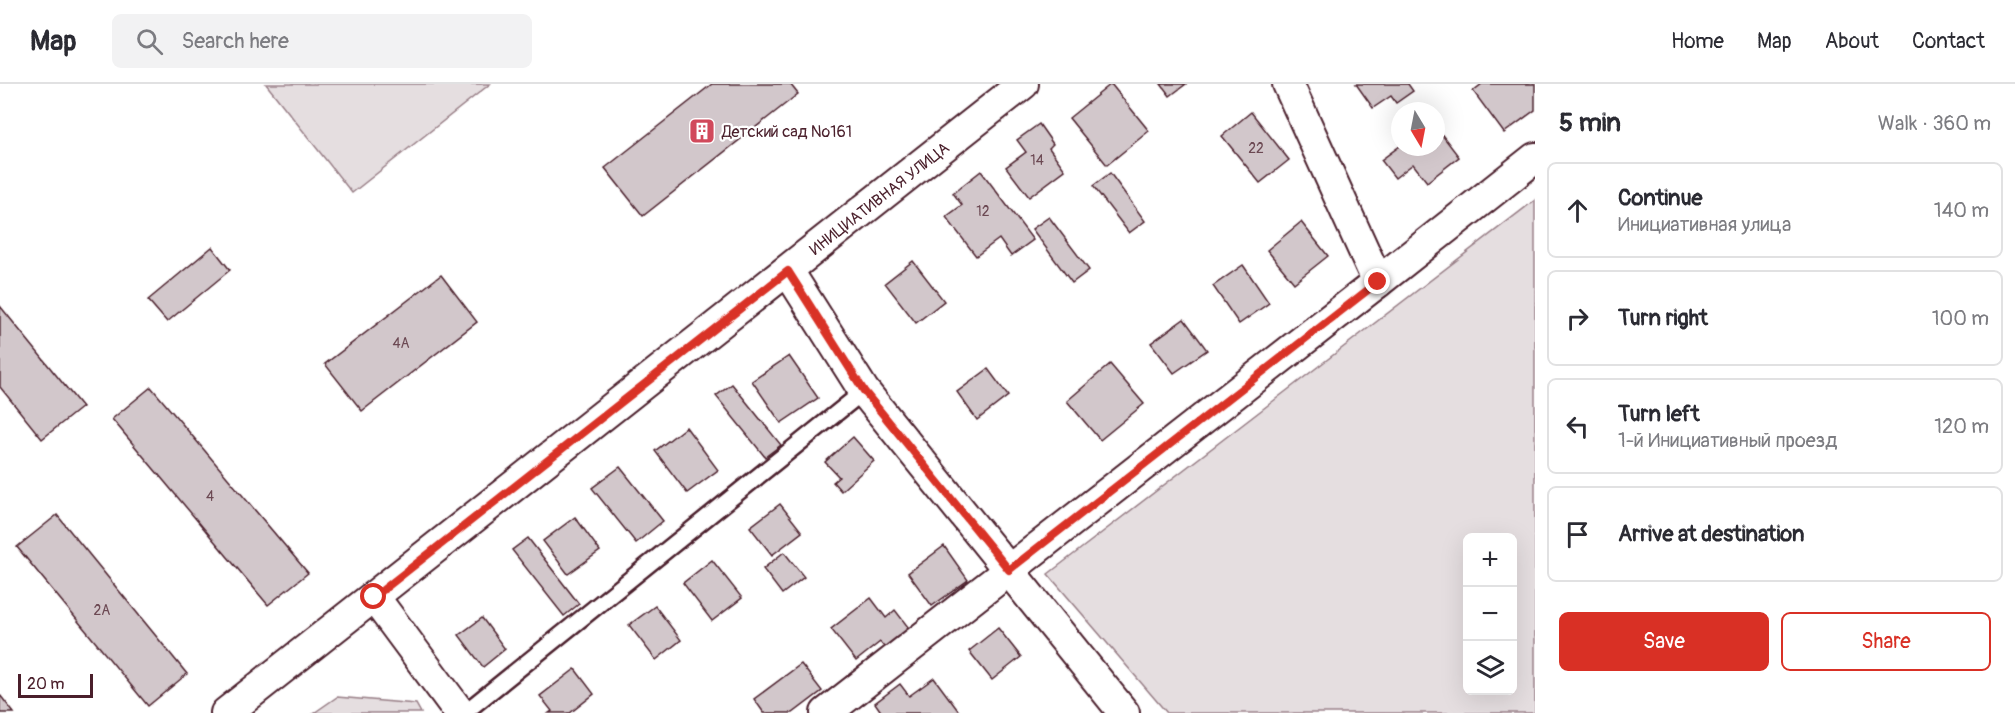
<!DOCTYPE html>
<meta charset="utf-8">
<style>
:root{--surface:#fff;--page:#f2f2f3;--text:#2b2b33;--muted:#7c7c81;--line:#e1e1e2;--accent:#d93025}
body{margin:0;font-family:Pangolin,sans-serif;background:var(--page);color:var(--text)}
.controls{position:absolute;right:18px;bottom:18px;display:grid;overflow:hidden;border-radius:9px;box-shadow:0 6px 24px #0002}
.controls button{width:54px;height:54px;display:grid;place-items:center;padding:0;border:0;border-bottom:2px solid var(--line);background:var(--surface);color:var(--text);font:30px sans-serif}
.compass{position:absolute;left:1391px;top:18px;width:54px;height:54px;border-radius:50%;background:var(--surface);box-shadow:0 6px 24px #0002;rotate:170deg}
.scale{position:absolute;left:18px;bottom:15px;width:75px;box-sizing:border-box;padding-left:6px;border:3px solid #4a1f2b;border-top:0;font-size:16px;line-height:21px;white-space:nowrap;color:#4a1f2b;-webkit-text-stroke:4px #fff;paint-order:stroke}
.stop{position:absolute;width:18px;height:18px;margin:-14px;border:4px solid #d93025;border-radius:50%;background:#fff}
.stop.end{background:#d93025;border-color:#fff;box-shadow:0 2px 6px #0008}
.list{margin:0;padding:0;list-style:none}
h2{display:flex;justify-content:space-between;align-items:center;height:78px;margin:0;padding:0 24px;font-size:26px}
h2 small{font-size:20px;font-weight:400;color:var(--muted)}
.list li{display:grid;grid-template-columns:39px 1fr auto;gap:18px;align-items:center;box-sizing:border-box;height:96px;margin:0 12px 12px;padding:0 12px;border:2px solid var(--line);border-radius:9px}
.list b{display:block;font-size:22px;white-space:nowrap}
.list p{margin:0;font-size:20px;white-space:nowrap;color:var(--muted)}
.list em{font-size:20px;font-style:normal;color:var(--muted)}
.actions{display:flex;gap:12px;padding:18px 24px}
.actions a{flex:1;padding:14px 0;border:2px solid var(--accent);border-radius:9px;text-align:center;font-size:21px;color:var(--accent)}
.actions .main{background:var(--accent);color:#fff}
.icon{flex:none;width:33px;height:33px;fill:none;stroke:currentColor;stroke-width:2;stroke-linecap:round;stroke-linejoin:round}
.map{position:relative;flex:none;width:1535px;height:629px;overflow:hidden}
header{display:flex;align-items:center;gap:36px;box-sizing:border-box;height:84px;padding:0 30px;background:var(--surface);border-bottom:2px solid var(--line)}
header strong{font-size:28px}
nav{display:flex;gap:33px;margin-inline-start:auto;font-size:21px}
.search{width:420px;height:54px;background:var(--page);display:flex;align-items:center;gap:15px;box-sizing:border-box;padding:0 21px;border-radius:9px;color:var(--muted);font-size:22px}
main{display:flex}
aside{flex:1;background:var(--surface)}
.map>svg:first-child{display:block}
.green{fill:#e5dee0;stroke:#987e86;stroke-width:1.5;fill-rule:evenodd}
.building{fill:#d2c7cb;stroke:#4a1f2b;stroke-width:1.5}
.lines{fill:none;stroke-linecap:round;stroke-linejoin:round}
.service-casing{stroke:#4a1f2b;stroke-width:20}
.minor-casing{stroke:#4a1f2b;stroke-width:34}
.service{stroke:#fff;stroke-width:15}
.minor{stroke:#fff;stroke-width:30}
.route{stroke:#d93025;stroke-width:8}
.labels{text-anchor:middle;stroke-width:4.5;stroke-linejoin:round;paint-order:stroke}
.number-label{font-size:14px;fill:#6c4953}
.poi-label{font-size:16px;fill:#4a1f2b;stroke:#fff;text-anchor:start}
.street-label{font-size:16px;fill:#4a1f2b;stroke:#fff}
</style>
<header>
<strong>Map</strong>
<div class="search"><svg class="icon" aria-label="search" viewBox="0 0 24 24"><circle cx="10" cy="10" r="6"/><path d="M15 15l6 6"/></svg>Search here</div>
<nav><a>Home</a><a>Map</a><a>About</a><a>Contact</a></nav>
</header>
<main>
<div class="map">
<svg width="1535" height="629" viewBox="0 0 1535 629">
<rect width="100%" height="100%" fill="#fff"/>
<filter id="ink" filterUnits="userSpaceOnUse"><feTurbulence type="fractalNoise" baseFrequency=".0167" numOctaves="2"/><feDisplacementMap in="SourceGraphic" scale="12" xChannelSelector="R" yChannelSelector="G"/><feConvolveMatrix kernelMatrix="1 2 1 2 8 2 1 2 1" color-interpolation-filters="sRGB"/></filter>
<g filter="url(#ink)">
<g class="green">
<polygon points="266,0 490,0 352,109"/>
<path d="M1535,116V629H1167L1048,490ZM1468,454H1512V606H1468Z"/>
<polygon points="337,613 416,620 421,629 314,629"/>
</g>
<g class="building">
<polygon points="712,0 790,0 798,10 643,132 605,84"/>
<polygon points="1111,0 1149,47 1107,81 1069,34"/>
<polygon points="1161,0 1186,0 1170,12"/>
<polygon points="1356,0 1408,0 1413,7 1396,19 1391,12 1373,24"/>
<polygon points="1482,0 1535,0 1535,26 1504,49 1473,7"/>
<polygon points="1251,28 1289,76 1260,99 1222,52"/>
<polygon points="1039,40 1053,60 1049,64 1065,86 1029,113 1006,83 1026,68 1017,56"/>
<polygon points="1436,43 1459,73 1427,98 1413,80 1395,94 1381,76 1400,62 1436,63"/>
<polygon points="981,87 1033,156 1011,172 999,155 976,172 946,133 962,121 953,109"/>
<polygon points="1110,89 1145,137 1129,149 1093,102"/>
<polygon points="1049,133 1089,186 1072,199 1032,145"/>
<polygon points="1301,138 1328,172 1294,199 1267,166"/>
<polygon points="212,163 230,186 167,238 148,216"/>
<polygon points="913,177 944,217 916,239 885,199"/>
<polygon points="1243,181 1269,219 1239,240 1213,202"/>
<polygon points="441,191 477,238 362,327 325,280"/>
<polygon points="0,222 82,323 42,355 0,303"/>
<polygon points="1184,235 1207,266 1174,289 1151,259"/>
<polygon points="789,272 818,314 781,339 752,297"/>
<polygon points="1110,280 1144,320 1100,356 1067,317"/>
<polygon points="988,285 1008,312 977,336 957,308"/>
<polygon points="732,300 781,361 765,373 716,312"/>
<polygon points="151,303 308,489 268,521 112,335"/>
<polygon points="686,343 718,386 687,409 655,367"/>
<polygon points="853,353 874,377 841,407 833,398 839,393 825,378"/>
<polygon points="620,383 663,437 636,459 592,404"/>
<polygon points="780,420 802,448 772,471 750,443"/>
<polygon points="57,431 187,590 148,622 17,463"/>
<polygon points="575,433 600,467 568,490 543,457"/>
<polygon points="528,454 579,520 564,532 512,466"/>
<polygon points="944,462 968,496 932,522 908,489"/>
<polygon points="784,468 804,493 782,510 763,485"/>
<polygon points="712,476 742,514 712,537 683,499"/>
<polygon points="871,514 886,534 895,526 912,548 887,567 880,558 856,577 831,545"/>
<polygon points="655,522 681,556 656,576 629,541"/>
<polygon points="482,534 505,565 483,583 459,551"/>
<polygon points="998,544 1021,573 992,596 969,567"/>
<polygon points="801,580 822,607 793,629 764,629 754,615"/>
<polygon points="575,585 594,610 570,629 549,629 552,627 540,612"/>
<polygon points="934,594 960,629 882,629 875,619 900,600 909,612"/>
<polygon points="0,611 14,629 0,629"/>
</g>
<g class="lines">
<defs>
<polyline id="service" points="464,629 864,307"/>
<g id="minor">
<polyline points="1288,0 1378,198"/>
<polyline points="788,187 864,307 1124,629"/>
<polyline points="374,513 460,629"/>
<polyline points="226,629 1023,0"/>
<polyline points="826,629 1378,198 1535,74"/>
</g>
</defs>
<use href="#service" class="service-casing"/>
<use href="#minor" class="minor-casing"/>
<use href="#service" class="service"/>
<use href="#minor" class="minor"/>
</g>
</g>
<g class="lines" filter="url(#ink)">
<polyline class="route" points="374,513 788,187 864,307 1009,486 1378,198"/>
</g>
<defs>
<symbol id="building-square" viewBox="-11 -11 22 22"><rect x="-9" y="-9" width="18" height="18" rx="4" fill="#d1495b" stroke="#fff"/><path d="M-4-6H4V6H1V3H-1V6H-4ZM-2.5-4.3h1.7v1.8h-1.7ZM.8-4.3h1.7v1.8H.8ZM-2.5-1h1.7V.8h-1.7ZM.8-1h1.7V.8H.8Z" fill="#fff"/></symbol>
</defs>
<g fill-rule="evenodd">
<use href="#building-square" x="687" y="32" width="30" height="30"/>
</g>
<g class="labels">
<g class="number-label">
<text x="1256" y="69">22</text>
<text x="1037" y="81">14</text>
<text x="983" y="132">12</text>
<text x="401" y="264">4А</text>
<text x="210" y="417">4</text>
<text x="102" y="531">2А</text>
</g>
<g class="poi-label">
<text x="722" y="53">Детский сад №161</text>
</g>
<g class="street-label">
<text transform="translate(879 114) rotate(-38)" y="6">ИНИЦИАТИВНАЯ УЛИЦА</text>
</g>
</g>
</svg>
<div class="controls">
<button>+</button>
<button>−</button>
<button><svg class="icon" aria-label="layers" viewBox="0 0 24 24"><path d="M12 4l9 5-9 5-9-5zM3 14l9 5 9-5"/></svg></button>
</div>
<svg class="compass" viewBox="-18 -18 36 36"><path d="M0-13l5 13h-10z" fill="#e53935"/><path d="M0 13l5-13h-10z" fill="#7c7c81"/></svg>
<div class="scale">20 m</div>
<div class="stop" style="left:374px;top:513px"></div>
<div class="stop end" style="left:1378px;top:198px"></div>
</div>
<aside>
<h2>5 min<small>Walk · 360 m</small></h2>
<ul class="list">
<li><svg class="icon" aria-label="ahead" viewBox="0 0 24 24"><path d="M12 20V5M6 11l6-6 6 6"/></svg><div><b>Continue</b><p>Инициативная улица</p></div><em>140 m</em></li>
<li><svg class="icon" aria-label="right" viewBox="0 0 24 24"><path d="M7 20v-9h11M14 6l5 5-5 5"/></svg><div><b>Turn right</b></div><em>100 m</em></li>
<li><svg class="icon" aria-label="left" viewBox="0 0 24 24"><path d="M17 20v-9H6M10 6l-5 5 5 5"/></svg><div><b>Turn left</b><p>1-й Инициативный проезд</p></div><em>120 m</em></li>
<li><svg class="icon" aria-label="arrive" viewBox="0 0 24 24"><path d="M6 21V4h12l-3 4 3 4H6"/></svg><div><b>Arrive at destination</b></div></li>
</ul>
<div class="actions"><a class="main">Save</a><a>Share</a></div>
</aside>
</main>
